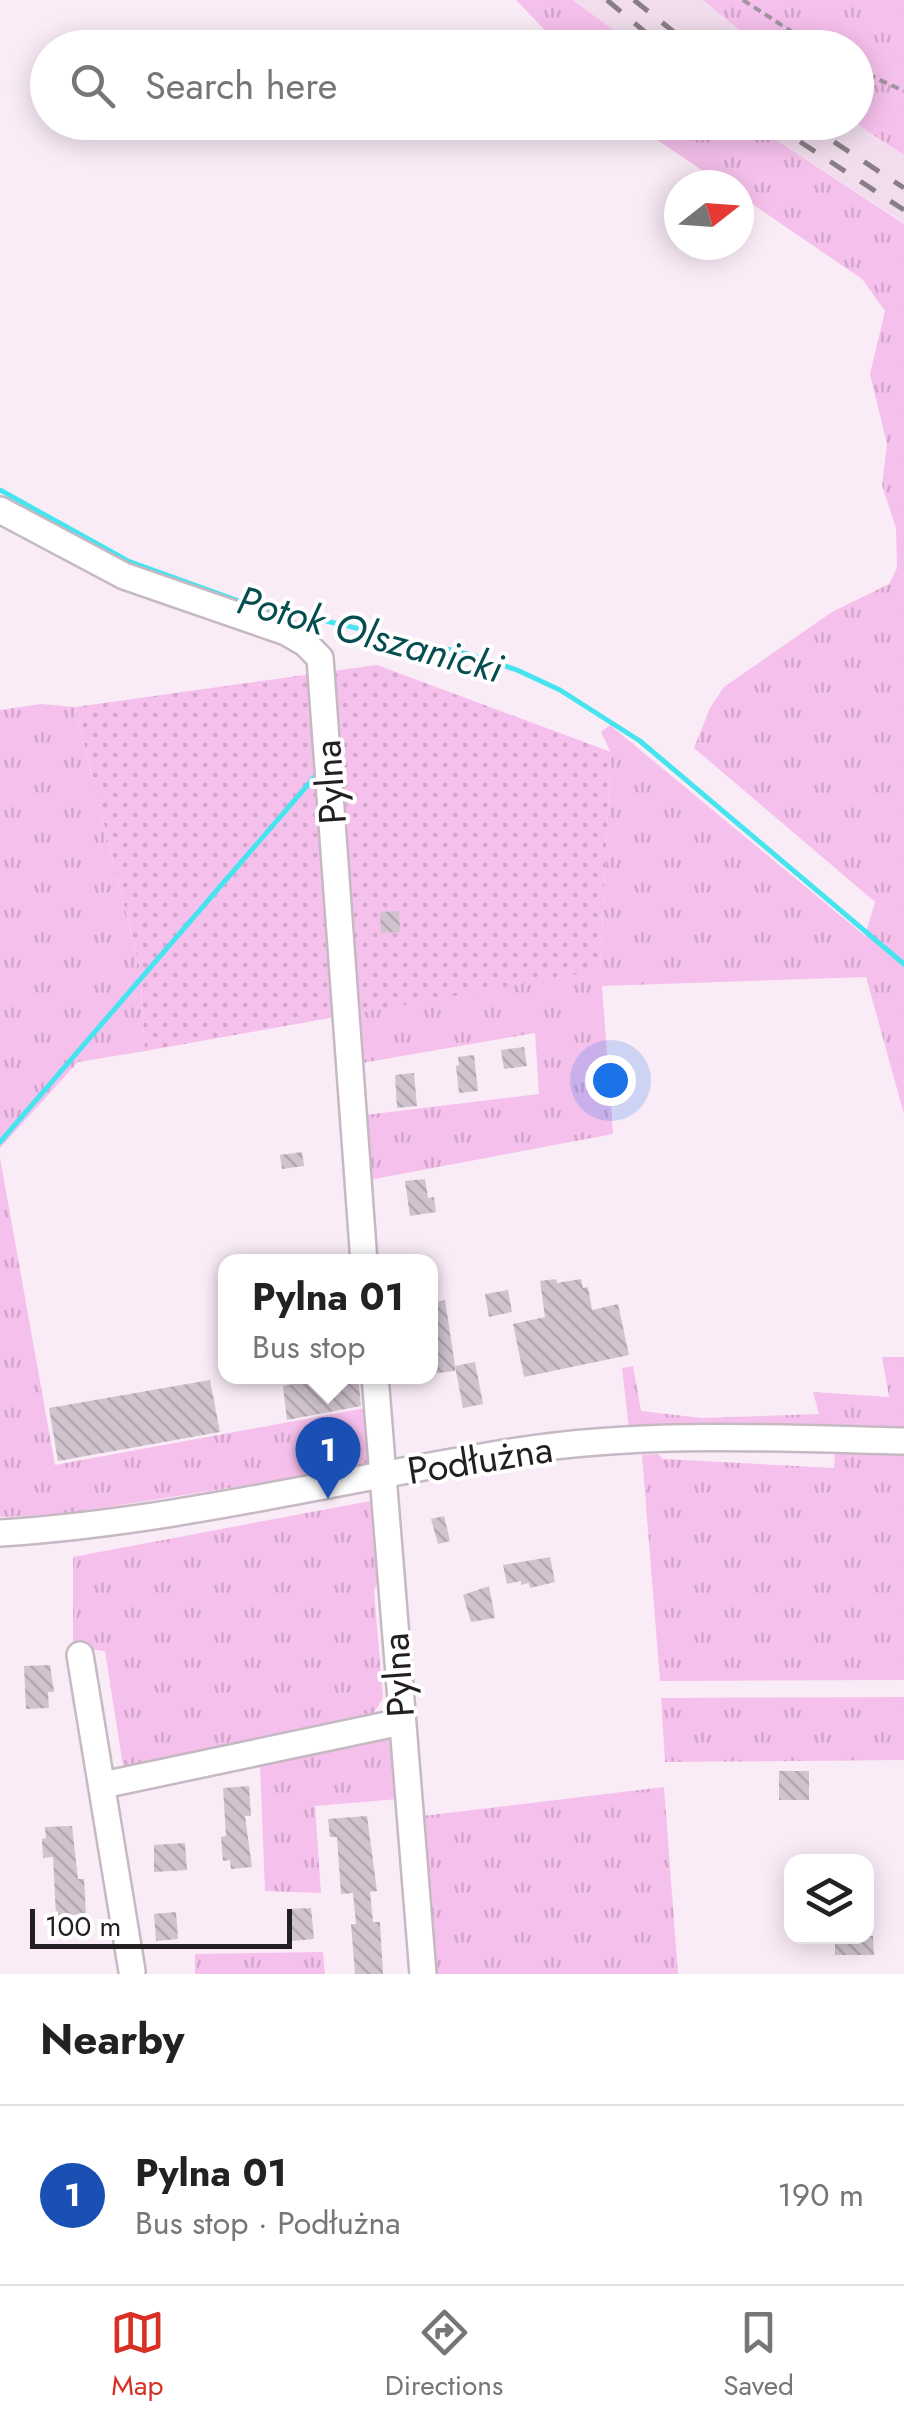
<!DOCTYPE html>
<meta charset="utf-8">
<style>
:root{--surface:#fff;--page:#f6f6f6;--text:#222;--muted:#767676;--line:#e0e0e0;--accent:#d93025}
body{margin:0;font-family:Jost,sans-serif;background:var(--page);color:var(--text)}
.controls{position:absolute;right:30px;bottom:30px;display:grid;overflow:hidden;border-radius:20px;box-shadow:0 5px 25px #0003}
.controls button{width:90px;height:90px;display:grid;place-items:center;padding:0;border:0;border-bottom:2px solid var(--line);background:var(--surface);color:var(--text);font:50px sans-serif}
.compass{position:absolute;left:664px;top:170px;width:90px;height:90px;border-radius:50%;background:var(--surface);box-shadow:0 5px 25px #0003;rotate:73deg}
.scale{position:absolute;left:30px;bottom:25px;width:262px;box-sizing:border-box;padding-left:10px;border:5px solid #231e22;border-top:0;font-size:28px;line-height:35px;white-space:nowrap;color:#231e22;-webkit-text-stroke:8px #fff;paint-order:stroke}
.you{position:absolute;left:610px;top:1080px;width:35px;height:35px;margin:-25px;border:8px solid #fff;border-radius:50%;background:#1a73e8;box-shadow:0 0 0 15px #1a73e833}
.badge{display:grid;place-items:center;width:65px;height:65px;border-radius:50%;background:var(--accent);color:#fff;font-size:32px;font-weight:700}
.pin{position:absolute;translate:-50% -82px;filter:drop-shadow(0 2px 5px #0008)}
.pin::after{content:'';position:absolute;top:52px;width:35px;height:30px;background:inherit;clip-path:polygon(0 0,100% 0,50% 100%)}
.popup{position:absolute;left:218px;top:1254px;width:220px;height:130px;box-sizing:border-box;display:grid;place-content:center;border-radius:20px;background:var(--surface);filter:drop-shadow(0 2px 8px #0005);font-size:32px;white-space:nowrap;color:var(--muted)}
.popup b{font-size:38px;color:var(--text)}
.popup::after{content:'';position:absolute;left:50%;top:100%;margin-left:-20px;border:20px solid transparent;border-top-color:var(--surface)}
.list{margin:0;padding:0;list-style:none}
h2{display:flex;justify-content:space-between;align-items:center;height:130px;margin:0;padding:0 40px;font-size:42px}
h2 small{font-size:32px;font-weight:400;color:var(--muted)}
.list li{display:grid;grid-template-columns:65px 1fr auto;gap:30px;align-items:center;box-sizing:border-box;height:180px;padding:0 40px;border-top:2px solid var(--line)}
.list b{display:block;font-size:38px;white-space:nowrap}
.list p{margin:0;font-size:32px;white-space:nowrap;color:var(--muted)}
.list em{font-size:32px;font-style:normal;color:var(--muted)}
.icon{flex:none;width:55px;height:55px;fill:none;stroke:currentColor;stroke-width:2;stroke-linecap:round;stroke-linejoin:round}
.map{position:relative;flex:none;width:904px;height:1974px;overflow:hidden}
.search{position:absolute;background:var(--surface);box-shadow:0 5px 25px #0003;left:30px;right:30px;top:30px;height:110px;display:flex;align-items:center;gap:25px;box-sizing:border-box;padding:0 35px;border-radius:55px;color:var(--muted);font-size:38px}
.sheet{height:310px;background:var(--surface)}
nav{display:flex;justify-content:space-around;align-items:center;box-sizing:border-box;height:140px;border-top:2px solid var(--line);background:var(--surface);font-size:28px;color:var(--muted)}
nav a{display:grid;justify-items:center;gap:5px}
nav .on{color:var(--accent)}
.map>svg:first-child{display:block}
.built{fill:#f1dded}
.grass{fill:url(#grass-tufts)}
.garden{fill:url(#garden-dots)}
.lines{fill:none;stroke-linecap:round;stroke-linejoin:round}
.stream{stroke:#45e4ee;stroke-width:5}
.building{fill:url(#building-back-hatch)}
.minor-casing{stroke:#c6b9c3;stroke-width:30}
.path{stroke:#a0969e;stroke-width:4;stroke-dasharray:8 5;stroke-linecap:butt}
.minor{stroke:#fff;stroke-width:25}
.rail{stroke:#887f86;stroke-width:5;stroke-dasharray:18 18;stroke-linecap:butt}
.labels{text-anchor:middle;stroke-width:8;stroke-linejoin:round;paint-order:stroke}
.street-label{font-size:38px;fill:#231e22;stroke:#fff}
.water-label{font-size:40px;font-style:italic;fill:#054d51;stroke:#fff}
</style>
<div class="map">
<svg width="904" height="1974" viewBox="0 0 904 1974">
<defs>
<pattern id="grass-tufts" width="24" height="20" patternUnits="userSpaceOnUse" patternTransform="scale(2.5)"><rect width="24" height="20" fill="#f6c0ec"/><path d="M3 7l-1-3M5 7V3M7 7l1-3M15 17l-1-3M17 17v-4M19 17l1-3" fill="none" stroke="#d3a5ca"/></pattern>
<pattern id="garden-dots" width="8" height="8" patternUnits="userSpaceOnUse" patternTransform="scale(2.5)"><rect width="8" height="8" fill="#f6c0ec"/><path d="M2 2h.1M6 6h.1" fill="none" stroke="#d3a5ca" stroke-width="1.8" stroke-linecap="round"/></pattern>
<pattern id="building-back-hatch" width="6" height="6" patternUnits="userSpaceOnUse" patternTransform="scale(2.5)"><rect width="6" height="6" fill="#d0c3ce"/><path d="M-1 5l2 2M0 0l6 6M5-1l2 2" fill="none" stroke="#b2a7b1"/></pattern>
</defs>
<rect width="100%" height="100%" fill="#faecf7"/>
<g class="built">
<polygon points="574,0 703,0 760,47 637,47"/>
<polygon points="750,123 855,123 904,155 904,223"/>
</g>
<g class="grass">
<polygon points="516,0 573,0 637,47 561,47"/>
<polygon points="703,0 904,0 904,155 855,123 856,48 760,47"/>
<polygon points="632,123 750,123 904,224 904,1114 866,977 602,986 613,1134 369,1180 365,1115 539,1094 535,1033 362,1063 357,1012 600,970 611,753 601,732 610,725 865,936 875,902 694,748 710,708 724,687 832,612 889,584 897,568 896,528 882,485 887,444 870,374 885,311 862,279 739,195 739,185 724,185"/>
<polygon points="41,704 75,707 140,969 145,1051 78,1062 0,1148 0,710"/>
<polygon points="0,1158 55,1465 371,1407 376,1465 63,1514 0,1517"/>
<polygon points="882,1357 904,1357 904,1432 629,1429 622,1368 633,1366 641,1411 702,1418 819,1414 813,1392 889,1397"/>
<polygon points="835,1450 904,1450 904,1680 660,1681 642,1455 658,1454 663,1459 834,1468"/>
<polygon points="370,1501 381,1576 374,1590 383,1698 370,1719 123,1766 105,1651 73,1647 73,1557"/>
<polygon points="904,1697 904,1760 665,1762 661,1698"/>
<polygon points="377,1736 394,1741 398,1799 315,1806 321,1893 265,1891 260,1765"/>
<polygon points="664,1787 678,1974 436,1974 422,1816"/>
<polygon points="323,1952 325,1974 195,1974 195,1954"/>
</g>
<polygon class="garden" points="377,665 611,752 600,970 145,1051 140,969 75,707"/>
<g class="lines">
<g class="stream">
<polyline points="0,490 128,561 236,600 472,655 517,670 560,690 640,741 904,964"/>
<polyline points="0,1142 318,773"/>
</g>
</g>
<g class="building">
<polygon points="399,911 400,932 381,933 380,912"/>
<polygon points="524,1047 527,1066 504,1069 501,1050"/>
<polygon points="474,1055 478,1091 459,1093 456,1066 459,1065 458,1057"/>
<polygon points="414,1073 417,1106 397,1108 395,1075"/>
<polygon points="302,1152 304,1166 282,1169 280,1155"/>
<polygon points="425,1179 428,1198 434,1197 436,1212 410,1216 405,1181"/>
<polygon points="556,1279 557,1283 581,1279 583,1288 588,1287 592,1310 618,1304 629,1355 524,1377 513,1324 545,1317 540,1281"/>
<polygon points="508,1290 512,1312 489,1317 485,1294"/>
<polygon points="445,1300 455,1366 475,1362 483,1404 463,1408 455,1366 455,1371 430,1374 430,1303"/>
<polygon points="331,1376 358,1376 361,1406 287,1420 283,1386"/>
<polygon points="210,1380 220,1432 58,1461 49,1408"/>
<polygon points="444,1516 450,1541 438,1544 431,1519"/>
<polygon points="550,1557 555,1582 530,1588 529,1583 521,1585 521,1581 507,1584 503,1565"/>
<polygon points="489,1586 495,1618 471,1622 463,1595"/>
<polygon points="50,1665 54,1692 48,1692 49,1708 26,1709 24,1666"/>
<rect x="779" y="1771" width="30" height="29"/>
<polygon points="249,1786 251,1816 245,1816 252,1867 231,1869 230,1860 223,1861 221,1837 226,1836 223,1788"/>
<polygon points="367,1816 377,1891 370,1892 373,1922 380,1922 383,1974 355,1974 351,1924 356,1924 353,1893 341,1894 337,1837 330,1837 328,1819"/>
<polygon points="72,1826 78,1879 84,1879 86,1914 56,1916 53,1857 43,1858 42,1839 46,1838 45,1827"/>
<polygon points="185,1843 187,1870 154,1872 154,1845"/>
<polygon points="311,1908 314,1939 292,1941 289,1909"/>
<polygon points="176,1912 178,1939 156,1941 154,1914"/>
<polygon points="835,1936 873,1936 874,1955 835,1955"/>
</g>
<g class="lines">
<defs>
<g id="minor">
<polyline points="0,510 124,576 286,632 305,643 320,658 364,1262"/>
<polyline points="375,1376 423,1974"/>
<path d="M0,1533C175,1522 345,1478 517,1451C645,1431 775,1438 904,1441"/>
<polyline points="80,1655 132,1971"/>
<polyline points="103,1785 401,1722"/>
</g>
</defs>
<use href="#minor" class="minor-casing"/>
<g class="path">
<polyline points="743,0 817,48"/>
<polyline points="856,69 904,91"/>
</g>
<use href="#minor" class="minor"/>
<g class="rail">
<polyline points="607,0 664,48"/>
<polyline points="634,0 694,48"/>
<polyline points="770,122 904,210"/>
<polyline points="804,122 904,188"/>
</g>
</g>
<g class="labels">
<g class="street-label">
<text transform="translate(330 782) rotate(-94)" y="13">Pylna</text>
<text transform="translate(480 1460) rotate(-9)" y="13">Podłużna</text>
<text transform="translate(398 1675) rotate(-94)" y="13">Pylna</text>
</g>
<g class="water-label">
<text transform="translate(370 634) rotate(15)" y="14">Potok Olszanicki</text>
</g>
</g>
</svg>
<div class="controls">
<button><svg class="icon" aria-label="layers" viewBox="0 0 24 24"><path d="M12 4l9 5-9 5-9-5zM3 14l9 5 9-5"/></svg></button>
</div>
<svg class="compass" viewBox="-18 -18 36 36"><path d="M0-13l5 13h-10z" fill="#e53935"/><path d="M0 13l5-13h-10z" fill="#767676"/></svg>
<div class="scale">100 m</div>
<div class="you"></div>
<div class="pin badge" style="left:328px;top:1499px;background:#1a4fb4">1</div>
<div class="popup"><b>Pylna 01</b>Bus stop</div>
<div class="search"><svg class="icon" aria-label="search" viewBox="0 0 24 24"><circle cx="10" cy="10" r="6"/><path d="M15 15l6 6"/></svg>Search here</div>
</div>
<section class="sheet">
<h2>Nearby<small></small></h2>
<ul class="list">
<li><span class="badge" style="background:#1a4fb4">1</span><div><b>Pylna 01</b><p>Bus stop · Podłużna</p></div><em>190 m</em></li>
</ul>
</section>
<nav>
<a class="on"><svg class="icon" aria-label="map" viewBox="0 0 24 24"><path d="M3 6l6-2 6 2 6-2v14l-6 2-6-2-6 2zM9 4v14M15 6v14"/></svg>Map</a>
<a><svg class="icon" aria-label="directions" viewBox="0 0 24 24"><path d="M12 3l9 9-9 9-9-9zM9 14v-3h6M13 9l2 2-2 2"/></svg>Directions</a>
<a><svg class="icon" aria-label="saved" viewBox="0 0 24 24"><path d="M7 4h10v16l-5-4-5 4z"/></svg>Saved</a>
</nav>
